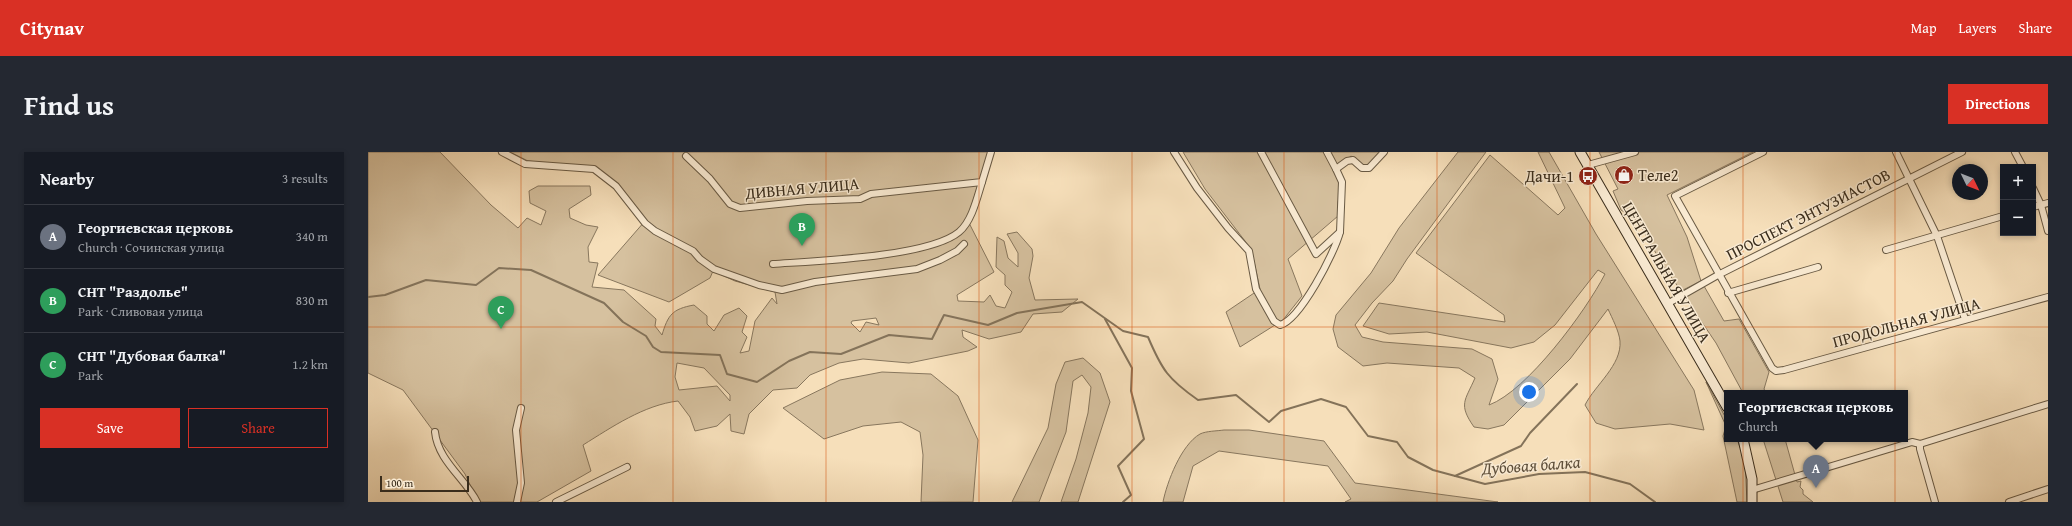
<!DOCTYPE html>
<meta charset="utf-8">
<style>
:root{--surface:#171b24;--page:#242831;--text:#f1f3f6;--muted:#9ea1a6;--line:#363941;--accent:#d93025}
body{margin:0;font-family:"Gentium Book Plus",serif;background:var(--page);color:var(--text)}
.controls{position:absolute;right:12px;top:12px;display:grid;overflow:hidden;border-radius:0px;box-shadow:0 2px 6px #0003}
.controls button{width:36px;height:36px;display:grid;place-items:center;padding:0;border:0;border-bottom:1px solid var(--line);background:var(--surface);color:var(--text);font:20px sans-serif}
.compass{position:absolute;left:1584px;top:12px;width:36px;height:36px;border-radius:50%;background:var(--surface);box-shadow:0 2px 6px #0003;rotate:133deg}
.scale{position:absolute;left:12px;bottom:10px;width:89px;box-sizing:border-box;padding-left:4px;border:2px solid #3a2d1c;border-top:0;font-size:11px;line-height:14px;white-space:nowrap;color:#3a2d1c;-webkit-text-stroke:3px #f9ead2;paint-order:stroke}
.you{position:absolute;left:1161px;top:240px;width:14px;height:14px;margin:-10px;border:3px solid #fff;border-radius:50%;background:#1a73e8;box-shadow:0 0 0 6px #1a73e833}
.badge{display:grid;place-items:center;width:26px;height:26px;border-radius:50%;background:var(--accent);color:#fff;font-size:13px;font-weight:700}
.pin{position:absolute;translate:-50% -33px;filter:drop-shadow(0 1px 2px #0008)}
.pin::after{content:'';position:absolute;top:21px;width:14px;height:12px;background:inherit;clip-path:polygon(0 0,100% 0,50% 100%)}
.popup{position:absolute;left:1356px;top:238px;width:184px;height:52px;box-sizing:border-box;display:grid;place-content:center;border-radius:0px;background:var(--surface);filter:drop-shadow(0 1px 3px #0005);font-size:13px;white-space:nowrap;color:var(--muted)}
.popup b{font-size:15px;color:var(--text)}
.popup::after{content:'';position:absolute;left:50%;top:100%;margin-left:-8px;border:8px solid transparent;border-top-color:var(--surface)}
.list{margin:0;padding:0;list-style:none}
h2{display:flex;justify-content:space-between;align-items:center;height:52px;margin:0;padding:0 16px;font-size:17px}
h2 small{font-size:13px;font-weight:400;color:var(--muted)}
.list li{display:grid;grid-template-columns:26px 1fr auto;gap:12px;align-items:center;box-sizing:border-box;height:64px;padding:0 16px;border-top:1px solid var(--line)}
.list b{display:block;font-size:15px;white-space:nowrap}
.list p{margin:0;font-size:13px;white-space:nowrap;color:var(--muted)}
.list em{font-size:13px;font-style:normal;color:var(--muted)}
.actions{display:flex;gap:8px;padding:12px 16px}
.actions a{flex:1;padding:9px 0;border:1px solid var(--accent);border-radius:0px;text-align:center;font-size:14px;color:var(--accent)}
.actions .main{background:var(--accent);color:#fff}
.map{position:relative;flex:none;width:1680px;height:350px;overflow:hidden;border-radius:0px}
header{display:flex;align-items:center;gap:24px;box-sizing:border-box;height:56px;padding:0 20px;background:var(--accent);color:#fff}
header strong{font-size:19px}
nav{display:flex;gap:22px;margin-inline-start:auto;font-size:14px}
.intro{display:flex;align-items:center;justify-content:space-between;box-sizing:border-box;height:96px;padding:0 24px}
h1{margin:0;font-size:28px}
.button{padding:10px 18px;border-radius:0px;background:var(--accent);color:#fff;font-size:14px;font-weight:700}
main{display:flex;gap:24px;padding:0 24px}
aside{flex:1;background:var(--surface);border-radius:0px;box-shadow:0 2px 6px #0003}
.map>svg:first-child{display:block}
.green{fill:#d6c19f;stroke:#88775e;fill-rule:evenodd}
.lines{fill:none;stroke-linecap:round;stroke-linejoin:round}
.stream{stroke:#84735a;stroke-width:2}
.street-casing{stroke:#695a44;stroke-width:8}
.secondary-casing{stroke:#3a2d1c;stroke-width:11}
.street{stroke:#f9ead2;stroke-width:6}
.secondary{stroke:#f9ead2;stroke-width:9}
.grid{fill:none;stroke:#d7550e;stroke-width:1;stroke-opacity:0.55}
.labels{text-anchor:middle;stroke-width:3;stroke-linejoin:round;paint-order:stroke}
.poi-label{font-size:16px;fill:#3a2d1c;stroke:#f9ead2;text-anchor:start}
.street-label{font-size:16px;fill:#3a2d1c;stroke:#f9ead2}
.water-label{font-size:17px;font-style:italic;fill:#5f503b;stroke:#f9ead2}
</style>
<header>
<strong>Citynav</strong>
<nav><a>Map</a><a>Layers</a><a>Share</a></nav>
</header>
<div class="intro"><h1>Find us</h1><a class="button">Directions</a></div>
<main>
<aside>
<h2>Nearby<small>3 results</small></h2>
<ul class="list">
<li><span class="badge" style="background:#6b7280">A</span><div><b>Георгиевская церковь</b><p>Church · Сочинская улица</p></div><em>340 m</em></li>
<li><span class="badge" style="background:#2e9e5b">B</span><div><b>СНТ &quot;Раздолье&quot;</b><p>Park · Сливовая улица</p></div><em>830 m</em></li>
<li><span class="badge" style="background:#2e9e5b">C</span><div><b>СНТ &quot;Дубовая балка&quot;</b><p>Park</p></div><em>1.2 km</em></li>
</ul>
<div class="actions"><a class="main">Save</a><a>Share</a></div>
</aside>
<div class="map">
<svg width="1680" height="350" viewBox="0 0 1680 350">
<rect width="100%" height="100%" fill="#f6dfba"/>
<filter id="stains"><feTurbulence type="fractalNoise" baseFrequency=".005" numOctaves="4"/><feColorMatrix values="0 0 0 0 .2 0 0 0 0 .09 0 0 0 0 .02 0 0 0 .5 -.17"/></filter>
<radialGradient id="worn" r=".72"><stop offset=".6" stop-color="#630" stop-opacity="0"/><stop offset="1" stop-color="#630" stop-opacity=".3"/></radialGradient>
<g class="green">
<path d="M0,0H72L123,53L150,76L159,66L173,73L178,59L162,51L161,39L170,34H222L223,43L201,57L202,66L218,73L230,75L220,95L221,110L230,111L224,135L256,138L288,167L287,174L294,183C300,163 304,157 326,153L339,164V172L346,179L356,163L371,156L379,164L374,180L379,185L372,201L381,199L387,169L404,146L409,152L407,140L367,129L345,119L342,126L301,150L230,123L277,69L230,16L160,9L142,0H621L599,67L626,120L589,143L590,149L616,150L622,143L628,154L637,156L644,140L637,133V123L628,115L629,85L636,89L640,106L650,115V101L639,82L649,80L664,97L665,104L661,126L667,148L710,147L694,160L665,162L653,180L621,187L594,178L595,185L609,195L600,199L541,211L495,207L471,211L442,223L429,236L405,238L381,262L376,282L363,279L362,262L349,274L327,279L322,265L310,249C276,253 244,275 215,293L223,319L169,350H110L97,322L35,238L0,221ZM508,166L511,173L498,170L492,180L483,171L484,169ZM309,211L336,216L362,243V249L349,234L311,238L307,225Z"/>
<polygon points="815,0 1013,0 997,15 983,4 966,18 974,34 970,50 970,64 920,107 934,144 915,168 872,195 858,160 892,137 885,105 877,89 837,37"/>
<path d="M1090,0H1118L1039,107L1025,129L1004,151L987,173L994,185L1015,190L1104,197L1124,207L1130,227L1121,253C1159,239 1218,159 1237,122L1230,118L1187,173L1166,190L1143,196L1059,180L1021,182L995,174L1011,151L1137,170L1136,163L1048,101L1122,3L1190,63L1197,56L1170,0H1181L1228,82L1326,238L1336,278L1302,272L1247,277L1228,271L1217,253C1227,233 1254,213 1252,189C1251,179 1244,166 1240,157L1202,207L1136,273L1120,277L1106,275C1090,252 1097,249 1107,226L1091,216L1019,211L995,214L970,195L965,177L968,163L1003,121L1031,76Z"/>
<polygon points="1231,0 1385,0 1299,43 1319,85 1333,129 1313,139 1294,112 1270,69 1253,58 1245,39 1250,37"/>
<polygon points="1336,134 1356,169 1371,167 1401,220 1396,237 1398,241 1375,241 1348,191 1316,144"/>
<polygon points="715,206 732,221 742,250 710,350 693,350 708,307 720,261 723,235 714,223 705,229 698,280 671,350 644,350 680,276 688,232 697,210"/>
<polygon points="514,220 563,222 590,244 610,288 605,350 553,350 555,303 552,280 533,270 495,274 456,287 415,256 472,228"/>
<polygon points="1338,230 1359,268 1359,287 1369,287 1377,309 1379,350 1369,350 1355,284 1358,274"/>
<path d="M856,278H881L956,289L987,331L1130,350H977L983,347L960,314L851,299L825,314L815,350H795C799,330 813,293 832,282C838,279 849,279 856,278Z"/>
<polygon points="1395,287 1417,287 1429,330 1433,329 1432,335 1435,338 1435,342 1445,350 1415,350"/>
</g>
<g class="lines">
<g class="stream">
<path d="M0,145L17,143L58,128L108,133L131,116L163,118L236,151L255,170L278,184L285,195L293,200L352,203L359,222L389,230L421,209L442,200L473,202L521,183L564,187L576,163L620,173L649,161L714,150L755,179L780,185C794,218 800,227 830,248L868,243L901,270L913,259L953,247L978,255L1000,284L1029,290L1040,305L1065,318L1117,332L1171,322L1217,320L1262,332L1287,350"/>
<polyline points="737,167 764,216 763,239 776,287 750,314 763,343 755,350"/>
<polyline points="1087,324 1153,294 1162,281 1209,232"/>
</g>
<defs>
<g id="street">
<polyline points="134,0 157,12 226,17 248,34 277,71 287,79 325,99 332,107 346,117 391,133 414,138 447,130 549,117 572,108 589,99 596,92"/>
<path d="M806,0L829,36L860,76L881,99L888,137L906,169L912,173C932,168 967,100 972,80"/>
<polyline points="893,0 948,102 972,80 974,30 968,17"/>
<polyline points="959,0 968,17 979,9 985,8 994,16 1001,16 1016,0"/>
<polyline points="1395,0 1307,44 1404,216 1408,219 1416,218 1680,145"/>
<polyline points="1528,0 1569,84 1597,167"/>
<polyline points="1647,0 1655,15"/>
<polyline points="318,4 342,27 362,52 372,56 439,49 492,47 503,42 614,30 623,0"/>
<polyline points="1220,13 1267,0"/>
<polyline points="1665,36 1673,53 1680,79"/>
<polyline points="1665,55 1680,51"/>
<polyline points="1518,98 1635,64"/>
<path d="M405,112C447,109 561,105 591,80C604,69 609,46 614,30"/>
<polyline points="1360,141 1450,115"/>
<polyline points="1299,152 1350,123 1594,0"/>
<path d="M67,280C70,309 97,326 109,350"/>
<polyline points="1552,292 1552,297 1567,350"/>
<polyline points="1384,338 1544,290 1552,292 1680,252"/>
<polyline points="149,350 153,331 148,278 153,256"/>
<polyline points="188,350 259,315"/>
<polyline points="1641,350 1680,337"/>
</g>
<g id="secondary">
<polyline points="1212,0 1359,255"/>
<polyline points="1375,287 1384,327 1384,350"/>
</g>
</defs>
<use href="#street" class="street-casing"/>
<use href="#secondary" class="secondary-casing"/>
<use href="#street" class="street"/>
<use href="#secondary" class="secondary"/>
</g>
<path class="grid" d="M153,0V350M305,0V350M458,0V350M611,0V350M764,0V350M916,0V350M1069,0V350M1222,0V350M1375,0V350M1527,0V350M0,175H1680"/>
<defs>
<symbol id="shop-disc" viewBox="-11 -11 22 22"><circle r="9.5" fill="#8f2418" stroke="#f9ead2"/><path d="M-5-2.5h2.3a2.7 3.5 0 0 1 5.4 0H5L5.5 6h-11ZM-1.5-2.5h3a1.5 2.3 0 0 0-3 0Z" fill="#fff"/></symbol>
<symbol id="bus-disc" viewBox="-11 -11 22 22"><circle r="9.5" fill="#8f2418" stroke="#f9ead2"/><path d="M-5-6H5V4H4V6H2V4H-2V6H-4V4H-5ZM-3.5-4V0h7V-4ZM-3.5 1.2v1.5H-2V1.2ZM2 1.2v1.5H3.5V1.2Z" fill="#fff"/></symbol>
</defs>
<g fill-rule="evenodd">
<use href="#shop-disc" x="1245" y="12" width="22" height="22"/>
<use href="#bus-disc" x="1209" y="13" width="22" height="22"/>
</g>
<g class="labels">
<g class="poi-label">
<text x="1270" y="29">Теле2</text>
<text x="1206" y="30" text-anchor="end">Дачи-1</text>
</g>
<g class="street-label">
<text transform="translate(434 36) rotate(-5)" y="6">ДИВНАЯ УЛИЦА</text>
<text transform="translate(1440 62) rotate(-27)" y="6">ПРОСПЕКТ ЭНТУЗИАСТОВ</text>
<text transform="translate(1299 120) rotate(60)" y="6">ЦЕНТРАЛЬНАЯ УЛИЦА</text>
<text transform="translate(1538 170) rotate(-15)" y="6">ПРОДОЛЬНАЯ УЛИЦА</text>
</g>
<g class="water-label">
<text transform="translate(1163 313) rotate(-4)" y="6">Дубовая балка</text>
</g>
</g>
<rect width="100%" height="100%" filter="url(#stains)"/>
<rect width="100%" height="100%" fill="url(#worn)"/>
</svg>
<div class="controls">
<button>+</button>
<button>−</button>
</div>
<svg class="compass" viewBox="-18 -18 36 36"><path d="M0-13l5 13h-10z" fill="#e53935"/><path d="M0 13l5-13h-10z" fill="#9ea1a6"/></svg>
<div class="scale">100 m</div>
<div class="you"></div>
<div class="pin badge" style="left:1448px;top:336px;background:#6b7280">A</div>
<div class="popup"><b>Георгиевская церковь</b>Church</div>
<div class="pin badge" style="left:434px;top:94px;background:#2e9e5b">B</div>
<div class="pin badge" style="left:133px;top:177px;background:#2e9e5b">C</div>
</div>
</main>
